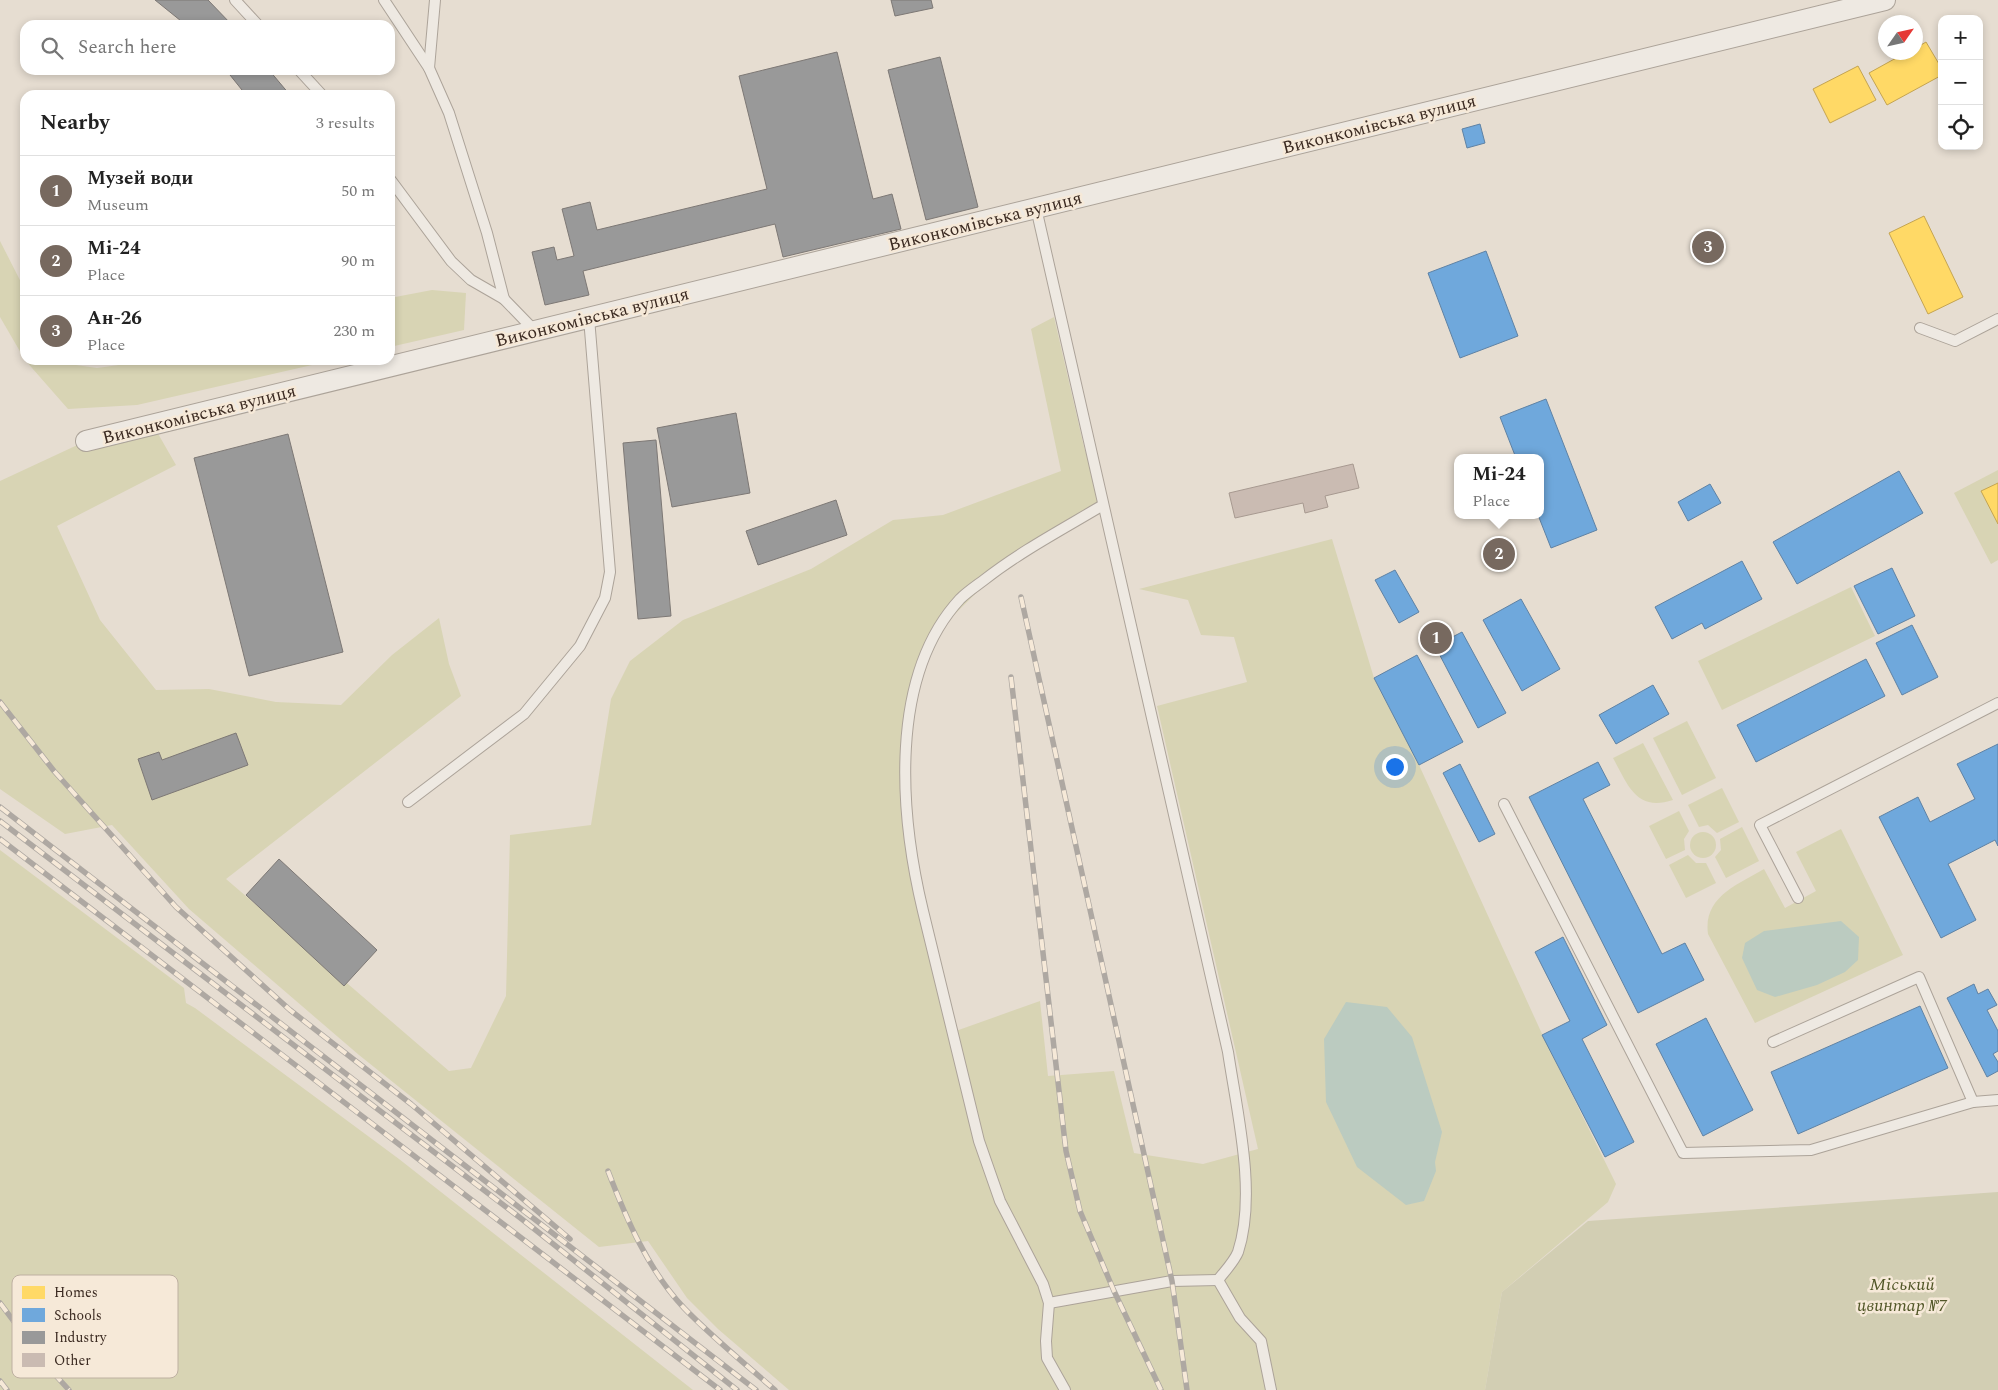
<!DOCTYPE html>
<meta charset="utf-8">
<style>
:root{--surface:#fff;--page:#f6f6f6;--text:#222;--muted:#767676;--line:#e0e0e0;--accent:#77695f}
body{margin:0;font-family:Spectral,serif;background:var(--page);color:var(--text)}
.controls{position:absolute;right:15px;top:15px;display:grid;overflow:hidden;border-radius:10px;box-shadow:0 2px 8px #0003}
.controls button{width:45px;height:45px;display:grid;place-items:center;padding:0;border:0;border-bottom:1px solid var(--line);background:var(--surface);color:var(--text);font:25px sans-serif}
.compass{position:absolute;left:1878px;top:15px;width:45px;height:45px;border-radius:50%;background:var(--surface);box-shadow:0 2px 8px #0003;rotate:56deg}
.you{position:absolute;left:1394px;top:766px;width:18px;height:18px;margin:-12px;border:4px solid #fff;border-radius:50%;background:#1a73e8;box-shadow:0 0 0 8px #1a73e833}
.badge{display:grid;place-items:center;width:32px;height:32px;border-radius:50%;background:var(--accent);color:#fff;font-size:16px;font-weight:700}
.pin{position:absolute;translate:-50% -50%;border:2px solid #fff;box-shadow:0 1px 5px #0006}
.popup{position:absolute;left:1454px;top:454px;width:90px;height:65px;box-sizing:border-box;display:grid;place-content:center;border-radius:10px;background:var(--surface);filter:drop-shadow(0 1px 4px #0005);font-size:16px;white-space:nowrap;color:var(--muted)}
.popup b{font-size:19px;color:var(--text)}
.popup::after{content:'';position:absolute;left:50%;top:100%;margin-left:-10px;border:10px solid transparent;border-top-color:var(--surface)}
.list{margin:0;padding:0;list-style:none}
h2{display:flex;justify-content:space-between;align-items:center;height:65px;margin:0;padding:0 20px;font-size:21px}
h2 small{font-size:16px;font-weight:400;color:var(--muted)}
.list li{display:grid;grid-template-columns:32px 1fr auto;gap:15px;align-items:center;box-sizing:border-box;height:70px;padding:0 20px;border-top:1px solid var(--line)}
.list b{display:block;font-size:19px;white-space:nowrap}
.list p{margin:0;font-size:16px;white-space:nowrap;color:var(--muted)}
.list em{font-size:16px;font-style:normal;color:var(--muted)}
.icon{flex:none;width:28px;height:28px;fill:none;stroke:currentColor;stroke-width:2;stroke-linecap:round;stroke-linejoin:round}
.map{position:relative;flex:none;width:1998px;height:1390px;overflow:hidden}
.search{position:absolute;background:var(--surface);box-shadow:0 2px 8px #0003;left:20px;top:20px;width:375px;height:55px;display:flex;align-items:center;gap:12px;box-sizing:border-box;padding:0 18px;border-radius:15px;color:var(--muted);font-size:19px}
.panel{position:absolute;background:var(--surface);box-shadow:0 2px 8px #0003;left:20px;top:90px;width:375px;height:275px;border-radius:15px}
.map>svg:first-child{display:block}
.green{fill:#d8d4b4}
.cemetery{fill:#d2ceb3}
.water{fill:#bbcbc0}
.homes{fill:#ffd966;stroke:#c4a451}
.schools{fill:#6fa8dc;stroke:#5f82a4}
.industry{fill:#999;stroke:#7d7875}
.building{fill:#cabbb2;stroke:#a79990}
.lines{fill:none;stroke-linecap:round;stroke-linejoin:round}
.lane-casing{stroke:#aca399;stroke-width:12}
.street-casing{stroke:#aca399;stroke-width:22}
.lane{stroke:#eee9e2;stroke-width:10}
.street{stroke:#eee9e2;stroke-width:20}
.rail-casing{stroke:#aea8a2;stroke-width:5.5}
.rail{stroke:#f6e9d8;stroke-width:4;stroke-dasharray:11;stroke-linecap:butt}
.labels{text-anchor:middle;stroke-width:5;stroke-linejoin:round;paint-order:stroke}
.street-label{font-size:18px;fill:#3b2a21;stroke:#f6e9d8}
.park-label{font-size:18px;font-style:italic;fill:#525728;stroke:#f6e9d8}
.key{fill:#f6e9d8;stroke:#beb0a1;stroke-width:1}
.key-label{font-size:14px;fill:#3b2a21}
</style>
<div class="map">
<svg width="1998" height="1390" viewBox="0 0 1998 1390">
<rect width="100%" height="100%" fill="#e6ddd1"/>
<g class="green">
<polygon points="0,241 25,290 25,360 0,317"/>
<polygon points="432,290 466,293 464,330 390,347 390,298"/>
<polygon points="1054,317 1084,447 1103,505 1006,563 939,630 917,680 906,768 913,856 953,1032 1040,1001 1048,1076 1114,1071 1134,1153 1203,1164 1258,1149 1157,706 1247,682 1234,637 1201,635 1188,600 1139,589 1332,539 1374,678 1419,765 1543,1036 1616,1184 1608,1202 1502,1292 1485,1390 789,1390 718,1329 687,1298 648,1241 599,1247 359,1055 189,909 112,825 65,834 0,789 0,481 86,441 153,425 176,465 57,526 100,620 156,690 209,689 276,702 341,705 392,655 439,618 449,664 461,696 226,879 449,1071 471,1068 506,996 510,835 591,825 611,699 630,661 683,620 811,569 893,520 943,515 1061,471 1031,329"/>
<polygon points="25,360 61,360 62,363 97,368 155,360 334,360 137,405 68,409"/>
<polygon points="1998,470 1998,560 1991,564 1954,493"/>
<polygon points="1851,587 1875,636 1722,710 1698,661"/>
<polygon points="1687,721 1716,778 1682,795 1653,738"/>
<path d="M1643,743L1673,800C1636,812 1628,785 1613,758Z"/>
<polygon points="1722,788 1739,822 1717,833 1708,825 1699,827 1688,805"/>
<polygon points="1679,811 1689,831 1684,839 1685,850 1666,859 1649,826"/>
<polygon points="1742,827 1759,861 1726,878 1715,857 1721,850 1720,839"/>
<path d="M1841,829L1903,955L1755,1023L1708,934C1703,897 1737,885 1764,869L1785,908L1816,891L1796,852Z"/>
<circle cx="1703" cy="845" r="13"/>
<polygon points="0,850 184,988 186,1003 195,1008 399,1159 693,1390 0,1390"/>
<polygon points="1688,855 1696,863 1706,863 1716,883 1686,898 1669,865"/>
</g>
<polygon class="cemetery" points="1998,1192 1998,1390 1485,1390 1502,1292 1588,1221"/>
<g class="water">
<polygon points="1841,921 1859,937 1858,960 1845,972 1817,985 1775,997 1757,990 1742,958 1745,943 1764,931"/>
<polygon points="1346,1002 1387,1007 1412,1037 1442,1132 1435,1162 1436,1171 1424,1201 1406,1205 1357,1167 1326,1102 1324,1039"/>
</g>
<g class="homes">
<polygon points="1926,42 1942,69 1942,75 1887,105 1869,73 1907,52 1916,52 1916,48"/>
<polygon points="1858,66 1876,100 1830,123 1813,89"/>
<polygon points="1924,216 1963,297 1928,314 1889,233"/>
<polygon points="1998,483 1998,524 1981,491"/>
</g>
<g class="schools">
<polygon points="1480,124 1485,143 1467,148 1462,129"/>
<polygon points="1486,251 1518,336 1460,358 1428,273"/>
<polygon points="1546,399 1597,530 1551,548 1538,515 1540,515 1540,458 1516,458 1500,417"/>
<polygon points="1899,471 1923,513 1797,584 1773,542"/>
<polygon points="1710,484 1721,503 1688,521 1678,502"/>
<polygon points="1742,561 1762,599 1705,629 1702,623 1672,639 1655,607"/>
<polygon points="1892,568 1915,616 1878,634 1854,586"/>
<polygon points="1395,570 1419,612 1399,623 1375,580"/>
<polygon points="1521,599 1560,669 1522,691 1483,620"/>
<polygon points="1912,625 1938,677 1902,695 1876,643"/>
<polygon points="1462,632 1506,713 1478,728 1435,646"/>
<polygon points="1417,655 1463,742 1419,765 1374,678"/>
<polygon points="1866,659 1885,696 1756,762 1737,725"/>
<polygon points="1653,685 1669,714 1616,744 1599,715"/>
<polygon points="1998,744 1998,846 1995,840 1948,864 1976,920 1941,938 1879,817 1918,797 1930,822 1975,799 1957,764"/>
<polygon points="1598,762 1610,785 1583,799 1662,954 1685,943 1704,980 1638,1013 1529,797"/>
<polygon points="1460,764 1495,834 1479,842 1443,773"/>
<polygon points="1563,937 1607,1025 1582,1039 1634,1142 1605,1157 1542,1035 1570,1021 1535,952"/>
<polygon points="1974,984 1978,994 1988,989 1997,1005 1987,1010 1998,1031 1998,1051 1993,1054 1998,1062 1998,1071 1987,1077 1947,998"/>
<polygon points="1920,1006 1948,1068 1798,1134 1771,1072"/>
<polygon points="1706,1018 1753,1110 1703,1136 1656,1044"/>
</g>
<g class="industry">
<polygon points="155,0 208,0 232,25 186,25"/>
<polygon points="891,0 931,0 933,8 895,16"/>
<polygon points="837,52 873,199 892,194 901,229 783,257 775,224 583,271 589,295 545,305 532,252 554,247 557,260 574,256 562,209 590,202 597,230 767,189 739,76"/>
<polygon points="940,57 978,207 926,220 888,70"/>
<polygon points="226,70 269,70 290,95 246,95"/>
<polygon points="736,413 750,493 672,507 657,428"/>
<polygon points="288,434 343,652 249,676 194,458"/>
<polygon points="656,440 671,616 638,619 623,443"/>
<polygon points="836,500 847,535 758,565 746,531"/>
<polygon points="236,733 248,765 152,800 138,759 159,752 162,760"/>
<polygon points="279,859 377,950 344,986 246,895"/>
</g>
<polygon class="building" points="1353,464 1359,488 1325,496 1328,507 1305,513 1303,503 1235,518 1229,493"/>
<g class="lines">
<defs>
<g id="lane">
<polyline points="235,0 258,25"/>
<polyline points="384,0 429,68 449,113 487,233 504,299"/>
<polyline points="429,68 435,0"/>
<polyline points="299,70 322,95"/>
<polyline points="390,179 451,261 471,280 504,299 535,331"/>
<path d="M1036,208L1228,1052C1237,1112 1257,1194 1238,1252C1234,1262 1224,1272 1218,1280L1240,1318L1261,1341L1271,1390"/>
<polyline points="1920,328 1955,341 1998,319"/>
<polyline points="408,802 524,714 580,646 605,598 610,572 589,318"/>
<polyline points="1504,804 1683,1153 1811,1150 1973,1102 1998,1100"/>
<polyline points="1798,898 1760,825 1998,703"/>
<polyline points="1773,1042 1919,977 1973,1102"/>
<polyline points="1049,1303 1172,1281 1218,1280"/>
<path d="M1065,1390L1047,1358L1046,1341L1049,1303L1043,1284L1000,1201L979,1141L923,911C900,815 888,677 960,599C967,592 976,586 984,580C1021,551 1063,529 1103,505"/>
</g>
<polyline id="street" points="86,441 1885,0"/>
</defs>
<use href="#lane" class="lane-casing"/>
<use href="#street" class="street-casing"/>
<use href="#lane" class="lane"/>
<use href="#street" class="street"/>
<defs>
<g id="rail">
<polyline points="1021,597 1172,1281 1187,1390"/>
<polyline points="1011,677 1066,1151 1080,1211 1114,1291 1161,1390"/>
<polyline points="0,702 54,771 176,907 290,1010 411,1104 570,1239"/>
<polyline points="0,807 756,1390"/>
<polyline points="0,821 523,1220 737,1390"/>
<polyline points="0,839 720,1390"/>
<path d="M608,1171C626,1218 648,1270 684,1308C712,1337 744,1363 775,1390"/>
<polyline points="0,1303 48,1367 69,1390"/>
<polyline points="0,1381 7,1390"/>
</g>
</defs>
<use href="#rail" class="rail-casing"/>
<use href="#rail" class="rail"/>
</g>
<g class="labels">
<g class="street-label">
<text transform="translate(1379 124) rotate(-14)" y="6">Виконкомівська вулиця</text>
<text transform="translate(985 221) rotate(-14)" y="6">Виконкомівська вулиця</text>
<text transform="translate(592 317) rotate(-14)" y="6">Виконкомівська вулиця</text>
<text transform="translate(199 414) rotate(-14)" y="6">Виконкомівська вулиця</text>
</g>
<g class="park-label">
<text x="1902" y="1290">Міський<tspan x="1902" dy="21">цвинтар №7</tspan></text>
</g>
</g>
<rect x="12" y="1275" width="166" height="103" rx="8" class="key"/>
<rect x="22" y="1286" width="23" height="13" fill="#ffd966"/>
<rect x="22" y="1308" width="23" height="14" fill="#6fa8dc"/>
<rect x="22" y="1331" width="23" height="13" fill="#999"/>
<rect x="22" y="1353" width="23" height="14" fill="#cabbb2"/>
<g class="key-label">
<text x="54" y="1297">Homes</text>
<text x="54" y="1320">Schools</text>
<text x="54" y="1342">Industry</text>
<text x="54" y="1365">Other</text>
</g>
</svg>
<div class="controls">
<button>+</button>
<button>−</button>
<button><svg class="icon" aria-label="locate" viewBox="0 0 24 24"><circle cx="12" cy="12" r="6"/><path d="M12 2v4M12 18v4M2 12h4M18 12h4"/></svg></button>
</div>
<svg class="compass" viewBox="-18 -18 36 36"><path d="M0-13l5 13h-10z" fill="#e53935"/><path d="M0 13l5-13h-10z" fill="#767676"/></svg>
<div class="you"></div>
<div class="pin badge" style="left:1436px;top:638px">1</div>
<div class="pin badge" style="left:1499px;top:554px">2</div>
<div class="popup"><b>Мі-24</b>Place</div>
<div class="pin badge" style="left:1708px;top:247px">3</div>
<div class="search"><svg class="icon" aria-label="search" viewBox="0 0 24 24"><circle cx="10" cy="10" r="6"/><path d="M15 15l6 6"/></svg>Search here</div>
<section class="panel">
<h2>Nearby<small>3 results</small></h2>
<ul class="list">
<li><span class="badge">1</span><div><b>Музей води</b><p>Museum</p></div><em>50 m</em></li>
<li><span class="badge">2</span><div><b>Мі-24</b><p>Place</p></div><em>90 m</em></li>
<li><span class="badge">3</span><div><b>Ан-26</b><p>Place</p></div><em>230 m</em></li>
</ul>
</section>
</div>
